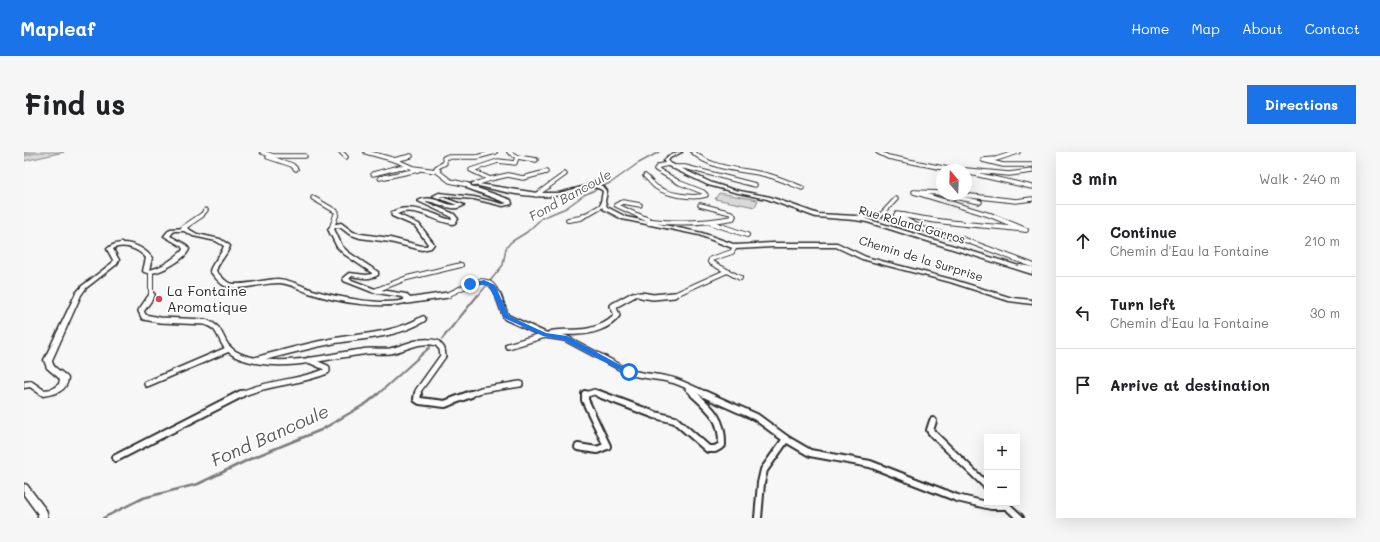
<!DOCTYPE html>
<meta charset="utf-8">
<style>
:root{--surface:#fff;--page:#f6f6f6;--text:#202124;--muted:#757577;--line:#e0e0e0;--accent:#1a73e8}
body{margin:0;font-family:Mali,sans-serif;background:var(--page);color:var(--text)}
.controls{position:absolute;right:12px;bottom:12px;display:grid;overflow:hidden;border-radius:0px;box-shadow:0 4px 16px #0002}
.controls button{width:36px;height:36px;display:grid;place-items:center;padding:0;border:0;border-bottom:1px solid var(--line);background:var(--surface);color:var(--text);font:20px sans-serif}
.compass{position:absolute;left:912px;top:12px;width:36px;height:36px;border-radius:50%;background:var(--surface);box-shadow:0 4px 16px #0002;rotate:341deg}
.stop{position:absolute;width:12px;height:12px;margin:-9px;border:3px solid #1a73e8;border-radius:50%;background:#fff}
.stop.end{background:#1a73e8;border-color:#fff;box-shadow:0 1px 4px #0008}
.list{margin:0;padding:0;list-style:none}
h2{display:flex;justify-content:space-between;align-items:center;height:52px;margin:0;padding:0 16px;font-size:17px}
h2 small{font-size:13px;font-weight:400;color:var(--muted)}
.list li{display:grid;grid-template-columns:26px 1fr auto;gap:12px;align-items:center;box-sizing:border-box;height:72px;padding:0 16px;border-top:1px solid var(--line)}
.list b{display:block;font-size:15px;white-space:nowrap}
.list p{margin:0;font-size:13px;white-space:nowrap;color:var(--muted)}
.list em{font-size:13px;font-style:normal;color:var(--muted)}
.icon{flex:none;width:22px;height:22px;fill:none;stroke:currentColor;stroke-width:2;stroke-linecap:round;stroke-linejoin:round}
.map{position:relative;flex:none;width:1008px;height:366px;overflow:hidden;border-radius:0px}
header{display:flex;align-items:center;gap:24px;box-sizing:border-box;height:56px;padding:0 20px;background:var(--accent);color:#fff}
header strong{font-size:19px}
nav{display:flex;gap:22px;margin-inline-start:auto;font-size:14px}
.intro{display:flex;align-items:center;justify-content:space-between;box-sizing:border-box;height:96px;padding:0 24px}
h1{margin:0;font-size:28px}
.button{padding:10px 18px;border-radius:0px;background:var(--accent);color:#fff;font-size:14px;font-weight:700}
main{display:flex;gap:24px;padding:0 24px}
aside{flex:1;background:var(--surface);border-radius:0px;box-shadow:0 4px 16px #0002}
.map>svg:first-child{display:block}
.green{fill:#d9d9d9;stroke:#828282}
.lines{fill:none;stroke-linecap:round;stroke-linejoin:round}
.stream-far2{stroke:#7b7b7b;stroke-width:1.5}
.stream-far1{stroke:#7b7b7b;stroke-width:2}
.stream{stroke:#7b7b7b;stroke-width:2.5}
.river{fill:#b0b0b0;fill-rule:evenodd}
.street-far3-casing{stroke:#2b2b2b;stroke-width:5.5}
.street-far2-casing{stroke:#2b2b2b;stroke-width:6}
.street-far1-casing{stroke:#2b2b2b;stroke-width:8}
.street-casing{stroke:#2b2b2b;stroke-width:10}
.secondary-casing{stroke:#2b2b2b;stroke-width:3}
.street-far3{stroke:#fff;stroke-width:3.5}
.street-far2{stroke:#fff;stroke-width:4}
.street-far1{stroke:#fff;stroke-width:5}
.street{stroke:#fff;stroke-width:6}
.secondary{fill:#fff;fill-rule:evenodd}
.route{fill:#1a73e8}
.poi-dot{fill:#d1495b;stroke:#fff;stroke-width:1.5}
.labels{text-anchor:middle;stroke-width:3.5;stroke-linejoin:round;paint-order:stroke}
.far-street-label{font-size:12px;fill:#2b2b2b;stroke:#fff}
.far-water-label{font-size:13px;font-style:italic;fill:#5a5a5a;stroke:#fff}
.poi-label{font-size:14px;fill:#2b2b2b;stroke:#fff;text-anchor:start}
.near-water-label{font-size:18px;font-style:italic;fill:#5a5a5a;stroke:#fff}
</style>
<header>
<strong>Mapleaf</strong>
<nav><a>Home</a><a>Map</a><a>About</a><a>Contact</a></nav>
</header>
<div class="intro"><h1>Find us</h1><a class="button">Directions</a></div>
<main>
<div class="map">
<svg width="1008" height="366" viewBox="0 0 1008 366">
<rect width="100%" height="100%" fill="#f7f7f7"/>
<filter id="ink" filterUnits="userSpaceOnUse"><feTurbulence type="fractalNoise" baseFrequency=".025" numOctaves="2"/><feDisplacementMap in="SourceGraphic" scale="8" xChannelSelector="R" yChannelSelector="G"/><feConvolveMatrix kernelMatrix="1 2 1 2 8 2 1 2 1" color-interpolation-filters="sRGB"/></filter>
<g filter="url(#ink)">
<g class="green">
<polygon points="0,0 40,0 0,9"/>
<polygon points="695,41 734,48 731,55 691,47"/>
</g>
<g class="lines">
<polyline class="stream-far2" points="454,144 479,113 482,96 487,90 503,80 518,66 542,56 560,43 588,30 613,12 635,0"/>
<g class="stream-far1">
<polyline points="418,187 454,143"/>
<polyline points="353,243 406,195"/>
</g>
<polyline class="stream" points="79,366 119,346 174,332 228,306 297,278 343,251 354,242"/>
<polygon class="river" points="4,0 18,0 0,5 0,1"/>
<defs>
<g id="street-far3">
<polyline points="238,0 249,4 281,4"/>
<polyline points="317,0 322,5"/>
<polyline points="342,0 371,8 389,16 413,19 426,29 444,33"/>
<path d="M669,0C688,18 719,17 743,23C755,26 766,31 778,36"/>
<polyline points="854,0 864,5 929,18"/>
<polyline points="994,0 972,7 959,8 979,13 1008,13"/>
<polyline points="244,5 268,13 272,17"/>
<polyline points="493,5 512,8"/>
<polyline points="370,8 387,4"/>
<polyline points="649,15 661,15 731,33"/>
<polyline points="942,18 985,22 1008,19"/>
<polyline points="415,19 412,16 421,11 420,6 422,5 453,5 471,0"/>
<polyline points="942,20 1008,35"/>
<polyline points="349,22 376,15 383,16"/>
<path d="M621,24C625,27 628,32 632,35C644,43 668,47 682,43L679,40L656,31L632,17L635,14L644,12"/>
<polyline points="356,26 394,18"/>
<polyline points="466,27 484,23 499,26 522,20"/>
<polyline points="451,32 466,27 447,18 474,9 491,11 493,5 485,0"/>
<polyline points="918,41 890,40 969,64"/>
<polyline points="916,42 956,50"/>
<polyline points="929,42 992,49 1008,47"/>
<polyline points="512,43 541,22"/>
<polyline points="289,46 313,60 312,64"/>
<polyline points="676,53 707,61 710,64"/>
<polyline points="177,64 182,58"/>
<polyline points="560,64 579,53"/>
<polyline points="615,64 592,53 599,50 616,53"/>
<polyline points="851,64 856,64 872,47"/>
<polyline points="872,64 873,62 884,64"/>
</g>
<g id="street-far2">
<polyline points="613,63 627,69"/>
<polyline points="872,63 899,77 941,88 1008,113"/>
<path d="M879,63C919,72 962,73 1002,78L966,63"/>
<polyline points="831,66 857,63"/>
<polyline points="544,68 557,66 561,63"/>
<path d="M625,71L627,69C655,72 681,71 709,66V63"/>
<polyline points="688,71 723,83"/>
<polyline points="308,75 312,63"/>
<polyline points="159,76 178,63"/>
<polyline points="711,95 708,100 687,107 686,110 716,126"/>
<polyline points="996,115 1008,117"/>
<polyline points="127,120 127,144"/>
<polyline points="350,139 383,126 437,113"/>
<path d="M420,144C439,138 464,114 474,144"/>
<polyline points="607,144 611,142 623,144"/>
<polyline points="640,144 650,143 701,120"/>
</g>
<g id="street-far1">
<path d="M128,143L117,159L120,165L136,168L181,170C197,176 194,182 202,194C210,204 223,207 235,209C269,215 304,204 338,200C347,198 357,200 366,199C382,196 395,186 413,191L418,197L419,204L394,239L393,243"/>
<path d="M474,143L482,165L521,183L541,186L605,220C620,225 636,224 651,229C662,233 672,238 683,243"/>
<polyline points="617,143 629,145 650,143"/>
<polyline points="383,149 424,143"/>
<path d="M526,182C535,179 544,181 554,180C566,180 586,174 593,163L589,154L609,143"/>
<polyline points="484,194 521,183"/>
<path d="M231,208C257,201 283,194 309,189C339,184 373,183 399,167"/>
<polyline points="123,232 205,197"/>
<polyline points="664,236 671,243"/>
<path d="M215,243C243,230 275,231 303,219V216L285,208"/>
<polyline points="444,243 457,238 496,232"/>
<polyline points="561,243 570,240 578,243"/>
</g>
<g id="street">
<polyline points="394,242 393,247 396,249 421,252 447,242"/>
<path d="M575,242L631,263L651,268L684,297H691L698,293C699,268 688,258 670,242"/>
<polyline points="680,242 732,265 762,287 786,301 846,312 933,346 967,354 983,354"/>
<polyline points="909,269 906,278 909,282 963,334"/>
<polyline points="554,295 573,298 583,294 561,248 561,242"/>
<polyline points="92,306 217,242"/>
<polyline points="982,353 996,366"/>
<polyline points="734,366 737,331 740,318 762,287"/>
</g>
<g id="secondary">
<polygon points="653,0 658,0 646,6 644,9 646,11 688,31 711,38 746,45 794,62 831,64 846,68 1008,118 1008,122 843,70 831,68 792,65 743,47 710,40 684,33 642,13 640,9 644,4"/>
<path d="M448,31L513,41H535L566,33L572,32L579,34L583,39L581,50L583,55L602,65L678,81L712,93L749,91H813L842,105L930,128L988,146L1008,148V152L985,149L926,130L838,107L812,95H749L711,97L675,83L598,67L579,57L577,50L579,39C567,29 550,41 537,43C508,48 478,39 450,33H448Z"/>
<path d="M442,32H446L447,34L487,48L488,52L479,54L450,47L415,44L440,53C428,62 414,49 400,49L430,62L434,67L431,71L429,72C411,70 391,53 373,62L395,72L410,92L407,96L398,98L366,90L336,86L325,82L316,75H312L310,77L318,94L324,100L354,120V123C346,128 337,126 328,124L325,127L351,137L382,142L386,146L385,150C358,158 312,150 285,141C275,137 267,132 256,131C239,130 217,140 201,134C196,132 190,124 186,119C189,109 197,104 200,94L192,89L169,84L160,79H150L146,84L161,92L165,97C162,107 137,121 126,121C125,121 122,121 120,120L119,119L122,106C115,97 99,91 89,97L95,108L93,112L62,136L57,143L28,208C28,217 39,219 44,226C43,240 31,242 19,244L6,235L0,236V230L7,229L20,238L28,237L35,232L36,227L23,216L20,208L52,141L58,134L88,111L89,108L83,97C96,85 119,93 128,106L125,118C137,116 149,107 158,99L159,97L157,94L140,84L146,77L163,76L173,82L196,87L205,93L206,94C203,103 195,109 192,119C196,123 201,129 205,131C215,135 242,127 254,127C267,128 277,134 289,138C311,145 358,154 380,148V146L378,145L348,140L320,129L319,126L325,121L342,123L348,122V121L320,102L313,95L304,77L308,73L317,71L329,80L337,82L366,86L398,94H403L404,92L391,74L368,64L367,61C379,52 400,58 413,63C418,65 422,67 428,68V67L426,64L394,49C407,41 420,54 433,53L409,44L415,41L450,45L479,52L483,51L443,36L442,33Z"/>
<polygon points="0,332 3,333 22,358 24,366 14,366 14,362 0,343"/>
</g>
</defs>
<use href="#street-far3" class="street-far3-casing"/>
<use href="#street-far2" class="street-far2-casing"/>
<use href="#street-far1" class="street-far1-casing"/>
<use href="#street" class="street-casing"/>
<use href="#secondary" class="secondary-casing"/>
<use href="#street-far3" class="street-far3"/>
<use href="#street-far2" class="street-far2"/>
<use href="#street-far1" class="street-far1"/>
<use href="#street" class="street"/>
<use href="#secondary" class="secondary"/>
</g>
</g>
<path class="route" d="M460,128L471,133L485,164L522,181L543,184L607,219V222H603L539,188L519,184L480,166L465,134C458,131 449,135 443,132Z"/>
<circle class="poi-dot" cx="135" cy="147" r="4"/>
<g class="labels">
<g class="far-street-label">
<text transform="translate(888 73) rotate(16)" y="4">Rue Roland Garros</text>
<text transform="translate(897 107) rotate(17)" y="4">Chemin de la Surprise</text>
</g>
<g class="far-water-label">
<text transform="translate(546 43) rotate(-29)" y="5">Fond Bancoule</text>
</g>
<g class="poi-label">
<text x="143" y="144">La Fontaine<tspan x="143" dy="16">Aromatique</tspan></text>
</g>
<g class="near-water-label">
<text transform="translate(246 284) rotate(-24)" y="6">Fond Bancoule</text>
</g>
</g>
</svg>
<div class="controls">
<button>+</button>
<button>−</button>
</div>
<svg class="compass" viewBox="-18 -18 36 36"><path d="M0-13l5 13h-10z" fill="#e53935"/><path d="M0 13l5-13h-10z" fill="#757577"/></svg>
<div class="stop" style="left:605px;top:220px"></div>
<div class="stop end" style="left:446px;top:132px"></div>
</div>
<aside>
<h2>3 min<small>Walk · 240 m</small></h2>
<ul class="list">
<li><svg class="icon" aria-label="ahead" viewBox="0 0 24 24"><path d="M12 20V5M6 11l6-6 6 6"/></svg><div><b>Continue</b><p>Chemin d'Eau la Fontaine</p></div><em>210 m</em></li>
<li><svg class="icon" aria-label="left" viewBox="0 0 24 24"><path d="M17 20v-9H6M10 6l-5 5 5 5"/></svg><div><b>Turn left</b><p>Chemin d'Eau la Fontaine</p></div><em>30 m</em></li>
<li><svg class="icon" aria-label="arrive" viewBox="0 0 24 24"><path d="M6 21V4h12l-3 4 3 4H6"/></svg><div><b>Arrive at destination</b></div></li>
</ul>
</aside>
</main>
